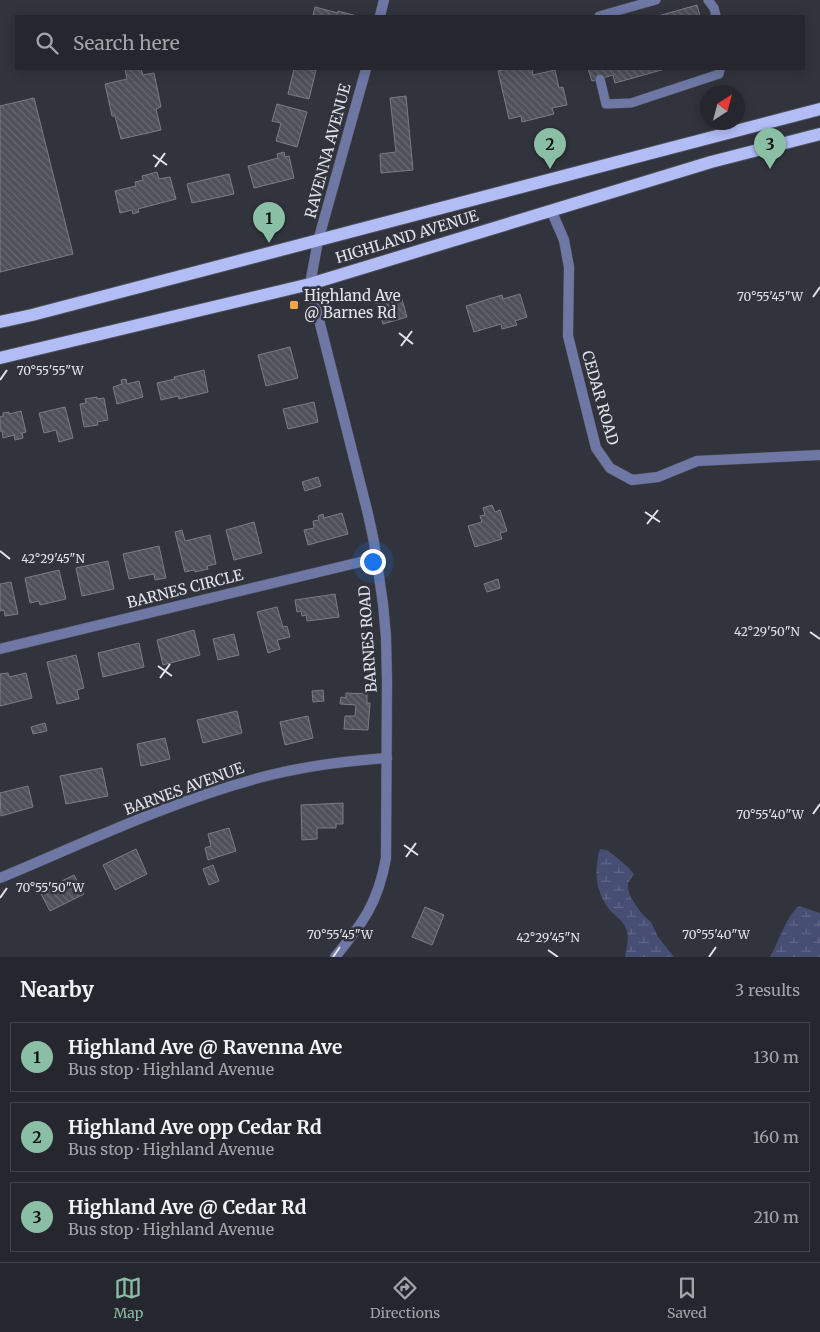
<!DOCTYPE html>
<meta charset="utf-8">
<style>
:root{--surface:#26272e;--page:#2e2f36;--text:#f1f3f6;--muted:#a4a5aa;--line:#42444a;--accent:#8abfa5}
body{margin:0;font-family:Merriweather,serif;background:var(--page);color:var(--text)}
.compass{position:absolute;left:700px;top:85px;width:45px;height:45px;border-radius:50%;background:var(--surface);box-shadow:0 2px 12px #0003;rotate:36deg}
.you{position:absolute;left:372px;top:561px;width:18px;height:18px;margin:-12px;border:4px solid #fff;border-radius:50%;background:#1a73e8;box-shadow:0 0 0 8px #1a73e833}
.badge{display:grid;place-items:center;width:32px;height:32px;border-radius:50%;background:var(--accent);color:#111;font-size:16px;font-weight:700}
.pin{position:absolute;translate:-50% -41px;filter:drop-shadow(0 1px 2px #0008)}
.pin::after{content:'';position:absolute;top:26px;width:18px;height:15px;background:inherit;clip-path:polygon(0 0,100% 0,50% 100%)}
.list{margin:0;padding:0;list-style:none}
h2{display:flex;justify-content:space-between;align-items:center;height:65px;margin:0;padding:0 20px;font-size:21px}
h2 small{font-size:16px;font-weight:400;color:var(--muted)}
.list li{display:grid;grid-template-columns:32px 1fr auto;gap:15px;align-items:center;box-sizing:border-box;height:70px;margin:0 10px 10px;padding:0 10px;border:1px solid var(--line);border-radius:0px}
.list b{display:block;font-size:19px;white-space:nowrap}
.list p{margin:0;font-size:16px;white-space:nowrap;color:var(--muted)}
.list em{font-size:16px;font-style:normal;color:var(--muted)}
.icon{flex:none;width:28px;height:28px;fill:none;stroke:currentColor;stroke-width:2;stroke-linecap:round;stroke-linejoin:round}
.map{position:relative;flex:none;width:820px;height:957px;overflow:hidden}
.search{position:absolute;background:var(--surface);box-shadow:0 2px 12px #0003;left:15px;right:15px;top:15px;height:55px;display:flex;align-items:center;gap:12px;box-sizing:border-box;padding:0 18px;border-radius:0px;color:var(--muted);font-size:19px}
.sheet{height:305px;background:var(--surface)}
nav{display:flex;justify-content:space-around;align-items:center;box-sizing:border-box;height:70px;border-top:1px solid var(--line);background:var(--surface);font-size:14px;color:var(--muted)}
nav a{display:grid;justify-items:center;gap:2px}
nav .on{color:var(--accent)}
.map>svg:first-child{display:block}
.wetland{fill:url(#wetland-marsh)}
.building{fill:url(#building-back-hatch);stroke:#7a7c86}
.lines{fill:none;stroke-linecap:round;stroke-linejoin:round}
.service-casing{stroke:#4e5059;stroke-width:10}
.minor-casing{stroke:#4e5059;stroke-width:11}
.primary-casing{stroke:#4e5059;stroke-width:14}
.service{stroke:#6f78a5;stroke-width:9}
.minor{stroke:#6f78a5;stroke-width:10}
.primary{stroke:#b2bdf6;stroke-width:12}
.ticks{fill:none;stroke:#e3e4ea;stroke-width:2}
.poi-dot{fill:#f5a346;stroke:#32343d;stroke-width:2}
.labels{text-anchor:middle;stroke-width:5;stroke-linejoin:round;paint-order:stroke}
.street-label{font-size:15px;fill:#e3e4ea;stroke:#32343d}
.poi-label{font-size:15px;fill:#e3e4ea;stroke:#32343d;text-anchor:start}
.ticks-label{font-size:12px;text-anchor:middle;fill:#e3e4ea;stroke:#32343d;stroke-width:5;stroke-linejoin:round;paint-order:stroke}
</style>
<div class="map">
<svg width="820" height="957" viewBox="0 0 820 957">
<defs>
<pattern id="wetland-marsh" width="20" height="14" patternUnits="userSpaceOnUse" patternTransform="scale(1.25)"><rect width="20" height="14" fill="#474e74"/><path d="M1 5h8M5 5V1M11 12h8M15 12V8" fill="none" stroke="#616788"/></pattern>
<pattern id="building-back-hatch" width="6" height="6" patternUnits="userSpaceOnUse" patternTransform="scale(1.25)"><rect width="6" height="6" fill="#4e505a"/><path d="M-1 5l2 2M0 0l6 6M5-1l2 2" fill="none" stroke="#676972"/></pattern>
</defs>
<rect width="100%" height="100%" fill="#32343d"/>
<g class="wetland">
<path d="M600,849L607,850C616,857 628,866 634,874L628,883V889L631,898L642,914L651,922L658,937L674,957H625C627,947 630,935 625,926C621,919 614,915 609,909C595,891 594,870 600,849Z"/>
<path d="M799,906L820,913V957H770C779,942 786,916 799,906Z"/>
</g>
<g class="building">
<polygon points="697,5 700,16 658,16"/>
<polygon points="315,7 338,13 338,11 357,16 318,16 313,15"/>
<polygon points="125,69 141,69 143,75 154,73 161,107 156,109 161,130 121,139 115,116 112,116 105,84 127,79"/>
<polygon points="294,69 316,70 309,99 288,94"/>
<polygon points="506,69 532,69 533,75 555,70 559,88 563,87 567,105 552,108 554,114 522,122 521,116 509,119 498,71"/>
<polygon points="588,69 665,69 615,83 613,75 592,81"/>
<polygon points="406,96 413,170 381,173 380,154 396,152 390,98"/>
<polygon points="34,98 73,254 0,272 0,106"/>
<polygon points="277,104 307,112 297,147 276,141 281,123 272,121"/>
<polygon points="284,152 285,157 289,156 294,178 254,188 248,166 278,158 277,154"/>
<polygon points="157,172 159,179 170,177 176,199 138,209 139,212 133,214 132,210 120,213 115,191 136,186 135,182 143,180 142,176"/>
<polygon points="229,174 234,194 192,203 187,184"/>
<polygon points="391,294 392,298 401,296 407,317 383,324 376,303 386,300 385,296"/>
<polygon points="520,294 527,317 515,321 517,325 502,329 501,324 474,332 466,306 502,295 503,299"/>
<polygon points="290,347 298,378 266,386 258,355"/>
<polygon points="204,370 208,392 179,399 178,396 161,400 157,383 175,379 174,377"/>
<polygon points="126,379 127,384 139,381 143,397 117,404 113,387 122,384 121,380"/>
<polygon points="97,397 97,399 104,398 108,420 97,422 98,425 84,427 80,404 86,403 85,399"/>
<polygon points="314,402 318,422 288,429 283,409"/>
<polygon points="65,407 73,438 59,442 56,430 44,433 39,413"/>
<polygon points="21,411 26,432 22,433 23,438 15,440 14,435 3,438 2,431 0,431 0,417 3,416 3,413 9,412 9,414"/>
<polygon points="318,477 321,486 305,491 302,482"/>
<polygon points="492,505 495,512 500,510 507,531 500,533 502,539 475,547 468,526 482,522 480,516 485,515 483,508"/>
<polygon points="342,513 348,534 308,545 304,530 314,528 313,521 319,520 318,516 323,514 324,518"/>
<polygon points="254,522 262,553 234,560 226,530"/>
<polygon points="182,530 185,541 210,535 216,564 207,566 208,569 195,572 194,570 185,572 175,532"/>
<polygon points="159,546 166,578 155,580 154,574 129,579 123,554"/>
<polygon points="108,561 114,589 82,596 76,568"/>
<polygon points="59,570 66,599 40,605 39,601 30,603 25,578"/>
<polygon points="498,579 500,588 487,592 484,584"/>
<polygon points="11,582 18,614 5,616 4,610 0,611 0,584"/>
<polygon points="335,594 339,617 307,621 306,615 302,616 301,611 297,612 295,600"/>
<polygon points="277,607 283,627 287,626 290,637 277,640 280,649 268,653 257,612"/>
<polygon points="194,630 200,655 163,665 157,640"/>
<polygon points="234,634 239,655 218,660 213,639"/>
<polygon points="139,643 144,667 103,677 98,653"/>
<polygon points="76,655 84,688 77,690 79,699 57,704 47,662"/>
<polygon points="8,673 9,677 26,673 32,698 0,706 0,674"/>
<polygon points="323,690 324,701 313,702 312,691"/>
<polygon points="346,693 367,694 367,703 370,703 368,730 344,729 345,716 355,716 356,705 340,704 341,697 346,698"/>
<polygon points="237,711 242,733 203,743 197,720"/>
<polygon points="308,716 313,738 285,745 280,722"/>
<polygon points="45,723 47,731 33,734 31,727"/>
<polygon points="165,738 170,759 141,766 137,744"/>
<polygon points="102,768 108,796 66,804 60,776"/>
<polygon points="28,786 33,807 1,816 0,793"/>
<polygon points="343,803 343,824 336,824 336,828 317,828 317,839 302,840 301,805"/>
<polygon points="229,828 236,851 208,860 205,848 211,846 208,834"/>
<polygon points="136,849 147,874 115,890 103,865"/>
<polygon points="213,865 219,881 209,885 203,869"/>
<polygon points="74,875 84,894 50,911 40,892"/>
<polygon points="425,907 444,915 432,945 412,937"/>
</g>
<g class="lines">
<defs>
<g id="service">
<polyline points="708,0 714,8 716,16"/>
<polyline points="599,16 656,0"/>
<polyline points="600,79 606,104 631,103 719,74 720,69"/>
</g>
<g id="minor">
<polyline points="380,16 384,0"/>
<polyline points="551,210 564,240 569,267 568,336 596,448 610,468 632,480 658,477 697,461 820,455"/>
<polyline points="0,649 377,558"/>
<path d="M0,878C84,843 167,803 255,779C298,767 342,761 387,758"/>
<path d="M335,957C363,923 378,903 386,858L387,681L386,637L383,604L374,542L368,514L310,284L318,241L366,69"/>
</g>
<g id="primary">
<polyline points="0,322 32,315 820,109"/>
<polyline points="0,358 310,284 711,162 820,134"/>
</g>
</defs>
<use href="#service" class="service-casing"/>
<use href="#minor" class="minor-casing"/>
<use href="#primary" class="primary-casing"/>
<use href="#service" class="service"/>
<use href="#minor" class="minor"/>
<use href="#primary" class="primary"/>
</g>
<path class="ticks" d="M153,155L167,165M155,167L165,153M813,297L820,287M399,333L413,344M401,346L412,331M0,380L7,370M645,512L660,522M647,524L658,510M0,551L10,559M810,632L820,639M158,666L172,676M160,678L170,664M813,814L820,804M404,845L418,855M406,857L416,843M0,898L7,888M548,950L558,957M333,957L340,947M709,957L716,947"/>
<rect class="poi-dot" x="289" y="300" width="10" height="10" rx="2.5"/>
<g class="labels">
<g class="street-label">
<text transform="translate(328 151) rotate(-75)" y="5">RAVENNA AVENUE</text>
<text transform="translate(407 237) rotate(-17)" y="5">HIGHLAND AVENUE</text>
<text transform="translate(600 398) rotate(74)" y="5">CEDAR ROAD</text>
<text transform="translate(185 589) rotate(-14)" y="5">BARNES CIRCLE</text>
<text transform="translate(368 639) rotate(-94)" y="5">BARNES ROAD</text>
<text transform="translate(184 789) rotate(-20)" y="5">BARNES AVENUE</text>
</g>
<g class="poi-label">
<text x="304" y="301">Highland Ave<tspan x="304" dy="17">@ Barnes Rd</tspan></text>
</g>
</g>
<g class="ticks-label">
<text x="770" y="301">70°55'45"W</text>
<text x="50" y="375">70°55'55"W</text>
<text x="53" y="563">42°29'45"N</text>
<text x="767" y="636">42°29'50"N</text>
<text x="770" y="819">70°55'40"W</text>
<text x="50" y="892">70°55'50"W</text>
<text x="340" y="939">70°55'45"W</text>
<text x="716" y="939">70°55'40"W</text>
<text x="548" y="942">42°29'45"N</text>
</g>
</svg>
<svg class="compass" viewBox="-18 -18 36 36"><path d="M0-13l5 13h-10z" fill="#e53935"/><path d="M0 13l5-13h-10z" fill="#a4a5aa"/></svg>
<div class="you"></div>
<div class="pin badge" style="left:269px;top:243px">1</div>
<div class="pin badge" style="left:550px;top:169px">2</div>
<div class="pin badge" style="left:770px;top:169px">3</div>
<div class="search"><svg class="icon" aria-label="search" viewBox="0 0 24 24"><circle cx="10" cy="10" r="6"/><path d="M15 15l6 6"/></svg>Search here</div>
</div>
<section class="sheet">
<h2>Nearby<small>3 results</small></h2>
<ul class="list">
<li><span class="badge">1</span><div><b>Highland Ave @ Ravenna Ave</b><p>Bus stop · Highland Avenue</p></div><em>130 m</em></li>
<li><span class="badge">2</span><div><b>Highland Ave opp Cedar Rd</b><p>Bus stop · Highland Avenue</p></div><em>160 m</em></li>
<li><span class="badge">3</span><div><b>Highland Ave @ Cedar Rd</b><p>Bus stop · Highland Avenue</p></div><em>210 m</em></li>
</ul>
</section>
<nav>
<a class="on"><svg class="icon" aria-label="map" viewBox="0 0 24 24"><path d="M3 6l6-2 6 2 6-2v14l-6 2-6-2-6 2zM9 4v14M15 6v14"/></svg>Map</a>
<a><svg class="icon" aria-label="directions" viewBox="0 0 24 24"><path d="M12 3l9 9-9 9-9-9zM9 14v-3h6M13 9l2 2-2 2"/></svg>Directions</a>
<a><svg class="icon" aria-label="saved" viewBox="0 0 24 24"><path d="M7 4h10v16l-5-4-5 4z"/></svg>Saved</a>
</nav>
